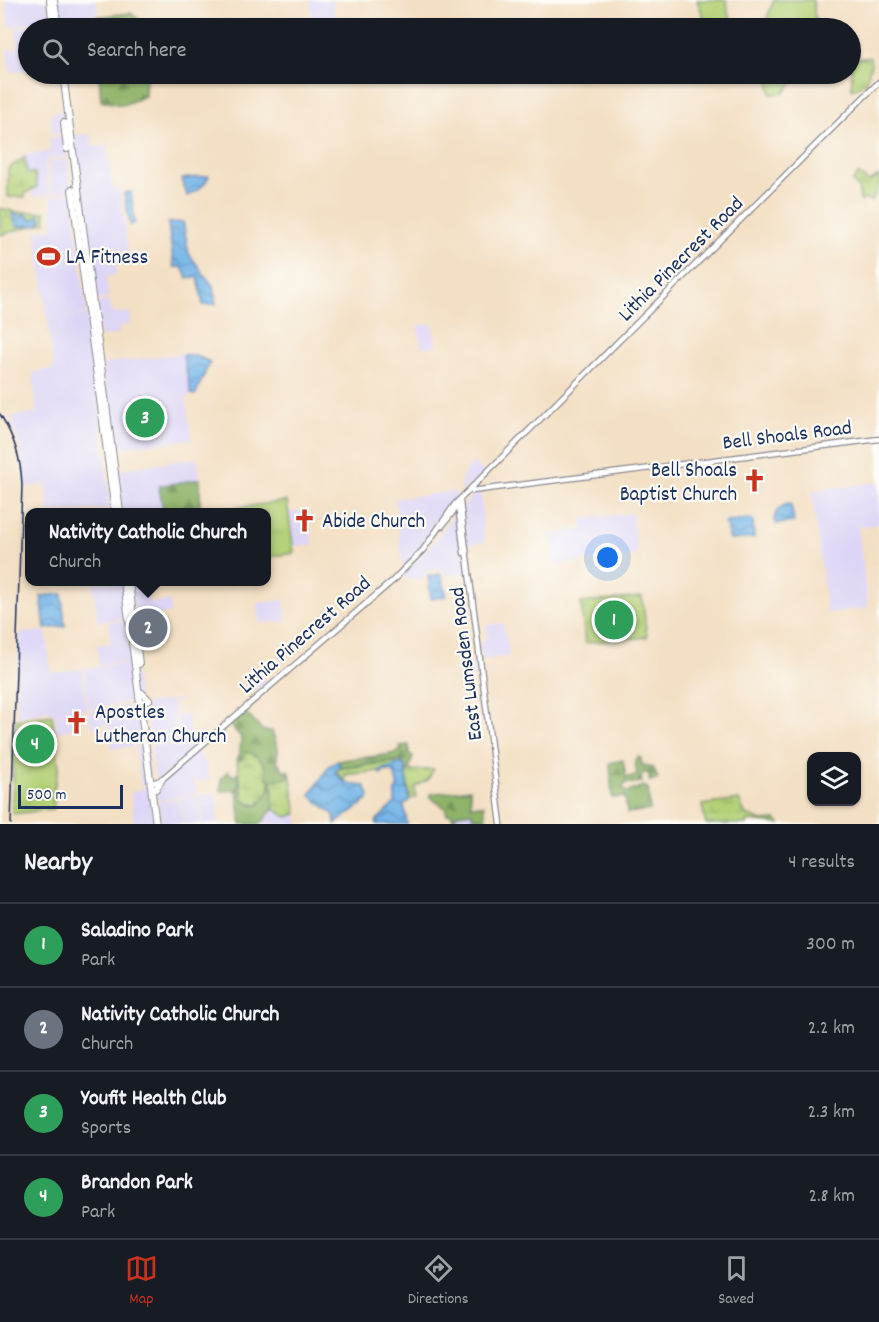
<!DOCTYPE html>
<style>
:root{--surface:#171b24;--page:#242831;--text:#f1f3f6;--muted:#9ea1a6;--line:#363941;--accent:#c8321e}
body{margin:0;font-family:Dekko,sans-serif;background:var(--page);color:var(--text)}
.controls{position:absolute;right:18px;bottom:18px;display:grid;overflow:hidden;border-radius:12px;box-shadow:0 2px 4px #0004}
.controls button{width:54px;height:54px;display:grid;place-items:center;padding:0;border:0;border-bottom:2px solid var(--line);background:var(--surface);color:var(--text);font:30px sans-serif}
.scale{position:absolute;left:18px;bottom:15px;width:105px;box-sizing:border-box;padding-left:6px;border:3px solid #1b2f5e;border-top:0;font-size:16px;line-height:21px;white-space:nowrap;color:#1b2f5e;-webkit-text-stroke:4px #fdfcf7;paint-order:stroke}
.you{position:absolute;left:608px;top:558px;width:21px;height:21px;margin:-15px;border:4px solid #fff;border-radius:50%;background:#1a73e8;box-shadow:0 0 0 9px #1a73e833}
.badge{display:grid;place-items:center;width:39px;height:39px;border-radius:50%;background:var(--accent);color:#fff;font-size:20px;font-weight:700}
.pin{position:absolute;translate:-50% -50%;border:3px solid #fff;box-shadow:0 2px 6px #0006}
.popup{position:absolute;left:25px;top:508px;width:246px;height:78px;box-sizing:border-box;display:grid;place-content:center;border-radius:12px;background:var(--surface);filter:drop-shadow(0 2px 4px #0005);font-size:20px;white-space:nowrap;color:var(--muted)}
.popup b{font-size:22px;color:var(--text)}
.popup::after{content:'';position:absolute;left:50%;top:100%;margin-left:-12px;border:12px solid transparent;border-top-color:var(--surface)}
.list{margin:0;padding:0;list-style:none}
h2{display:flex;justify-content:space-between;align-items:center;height:78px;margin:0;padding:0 24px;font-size:26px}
h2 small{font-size:20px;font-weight:400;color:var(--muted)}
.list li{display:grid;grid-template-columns:39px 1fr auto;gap:18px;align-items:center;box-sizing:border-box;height:84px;padding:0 24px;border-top:2px solid var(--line)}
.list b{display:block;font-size:22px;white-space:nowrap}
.list p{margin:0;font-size:20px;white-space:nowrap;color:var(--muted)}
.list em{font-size:20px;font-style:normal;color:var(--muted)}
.icon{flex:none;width:33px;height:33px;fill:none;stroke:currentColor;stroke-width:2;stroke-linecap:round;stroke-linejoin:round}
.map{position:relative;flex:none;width:879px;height:824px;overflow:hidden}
.search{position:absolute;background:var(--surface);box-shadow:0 2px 4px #0004;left:18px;right:18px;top:18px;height:66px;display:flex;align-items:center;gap:15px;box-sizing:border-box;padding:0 21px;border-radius:33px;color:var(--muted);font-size:22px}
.sheet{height:414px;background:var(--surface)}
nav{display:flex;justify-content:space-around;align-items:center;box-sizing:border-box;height:84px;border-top:2px solid var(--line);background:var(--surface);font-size:16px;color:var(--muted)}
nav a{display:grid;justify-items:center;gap:3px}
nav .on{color:var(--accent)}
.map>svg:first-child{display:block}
.built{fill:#ddd5f6}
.grass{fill:#b4d177;stroke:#68806a;stroke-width:1.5}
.forest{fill:url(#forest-firs);stroke:#557163;stroke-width:1.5}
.wetland{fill:url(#wetland-marsh);stroke:#68806a;stroke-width:1.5;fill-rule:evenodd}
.park{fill:url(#park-tufts);stroke:#68806a;stroke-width:1.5}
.water{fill:url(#water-waves);stroke:#4872a3;stroke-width:1.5}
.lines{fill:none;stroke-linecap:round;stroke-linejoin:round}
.major-casing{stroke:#878790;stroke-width:7}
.highway-casing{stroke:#878790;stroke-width:8}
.major{stroke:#fff;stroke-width:4.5}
.highway{stroke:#fff;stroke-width:6}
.rail{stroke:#1b2f5e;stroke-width:1.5}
.labels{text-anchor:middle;stroke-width:4.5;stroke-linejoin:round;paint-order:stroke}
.poi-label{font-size:21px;fill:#1b2f5e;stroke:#fdfcf7;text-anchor:start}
.street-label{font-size:21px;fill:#1b2f5e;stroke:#fdfcf7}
</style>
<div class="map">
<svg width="879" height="824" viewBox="0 0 879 824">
<defs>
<pattern id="forest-firs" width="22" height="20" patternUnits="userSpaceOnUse" patternTransform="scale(1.5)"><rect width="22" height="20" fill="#8fb368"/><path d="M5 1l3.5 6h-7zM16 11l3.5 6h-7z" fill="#749259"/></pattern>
<pattern id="wetland-marsh" width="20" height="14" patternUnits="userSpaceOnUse" patternTransform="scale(1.5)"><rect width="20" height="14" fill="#b4d177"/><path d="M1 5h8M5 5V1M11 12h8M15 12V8" fill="none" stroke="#9ab469"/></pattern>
<pattern id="park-tufts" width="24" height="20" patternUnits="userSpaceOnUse" patternTransform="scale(1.5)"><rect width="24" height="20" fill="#b4d177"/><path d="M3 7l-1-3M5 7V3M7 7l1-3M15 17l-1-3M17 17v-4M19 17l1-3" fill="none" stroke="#9ab469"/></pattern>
<pattern id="water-waves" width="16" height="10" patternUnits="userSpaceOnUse" patternTransform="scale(1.5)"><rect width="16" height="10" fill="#74b5e8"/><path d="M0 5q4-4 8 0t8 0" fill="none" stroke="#5e94bf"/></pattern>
</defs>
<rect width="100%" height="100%" fill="#fdfcf7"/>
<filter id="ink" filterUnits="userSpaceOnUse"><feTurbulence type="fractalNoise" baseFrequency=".0167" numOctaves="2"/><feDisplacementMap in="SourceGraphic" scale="12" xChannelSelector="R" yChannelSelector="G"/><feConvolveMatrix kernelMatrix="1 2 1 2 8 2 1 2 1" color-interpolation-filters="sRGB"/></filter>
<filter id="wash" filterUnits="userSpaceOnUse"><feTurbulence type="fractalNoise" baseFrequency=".008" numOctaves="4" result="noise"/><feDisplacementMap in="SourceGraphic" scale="24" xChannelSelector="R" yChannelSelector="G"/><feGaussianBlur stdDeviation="1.35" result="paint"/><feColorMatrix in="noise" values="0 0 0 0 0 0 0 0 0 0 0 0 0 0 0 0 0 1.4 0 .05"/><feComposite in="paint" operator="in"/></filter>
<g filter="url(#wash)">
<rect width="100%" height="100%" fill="#f3dfc3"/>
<g class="built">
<polygon points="6,0 48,0 50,20 9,27"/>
<polygon points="55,0 96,0 98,14 60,21"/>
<polygon points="310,0 333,0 336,28 313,28"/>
<polygon points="51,24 52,28 28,28 28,71 10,72 7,49 18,49 16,28"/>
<polygon points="62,111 65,132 49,134 52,132 51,113"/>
<polygon points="91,134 93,147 107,146 113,189 120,189 129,261 116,262 117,275 106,277 109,299 97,300 94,300 74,135"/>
<polygon points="65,136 68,157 49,159 45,164 49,195 32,197 32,189 37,187 35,173 27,173 24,155 50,151 49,138"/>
<polygon points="68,159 72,192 51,194 48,162"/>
<polygon points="72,193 87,313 60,317 88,314 111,509 49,512 46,484 26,487 22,453 11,417 37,413 33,372 54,369 36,231 54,229 51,196"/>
<polygon points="110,301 112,313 130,312 131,325 119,326 119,334 100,337 96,303"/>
<polygon points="433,324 436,346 421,347 418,325"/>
<polygon points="186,353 194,355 183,356 191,394 186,398 188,414 192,438 194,439 113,448 102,364"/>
<polygon points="197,458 200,479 159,486 162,509 149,510 149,512 122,512 117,470"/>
<polygon points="473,462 485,473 462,492 461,479"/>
<polygon points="879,482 879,524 858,527 868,608 827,613 812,491"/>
<polygon points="481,490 484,542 468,545 463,507 474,493"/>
<polygon points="455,491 456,501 422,549 403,568 395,499"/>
<polygon points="308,511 313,545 294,546 290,512"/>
<polygon points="455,513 457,513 466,573 447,575 443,569 428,570 423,578 407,580 403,575 436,540"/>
<polygon points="632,513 637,555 554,565 550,534 583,530 582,519"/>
<polygon points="93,582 122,582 125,618 98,622"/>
<polygon points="131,582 148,582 149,603 170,601 171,613 135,618"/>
<polygon points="284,600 286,621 260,623 258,603"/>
<polygon points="126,621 130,661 99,665 97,645 111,643 109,622"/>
<polygon points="503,623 510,656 482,660 480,642 487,639 486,625"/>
<polygon points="46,631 51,673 82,669 87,709 54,714 48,710 17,717 20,633"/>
<polygon points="134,662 138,697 134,701 89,709 84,669"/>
<polygon points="474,662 474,677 459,681 457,664"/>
<polygon points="264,666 266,687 250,689 248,668"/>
<polygon points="186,699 175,702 177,716 188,715 191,752 156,781 151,746 189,741 179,741 174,700"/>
<polygon points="172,700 177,741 151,744 146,704"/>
<polygon points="133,705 140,711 145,745 111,749 109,724 91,727 89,711"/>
<polygon points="88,711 71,713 72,729 57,732 54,715"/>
<polygon points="145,747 151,782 141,786 135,748"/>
<polygon points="196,750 208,766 205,770 212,779 196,782 190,774 183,761"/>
<polygon points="182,762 195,783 197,794 158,800 157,788"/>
<polygon points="151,784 155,824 134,824 131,793"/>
<polygon points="216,793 219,824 203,824 199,795"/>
<polygon points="198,796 201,824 183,824 180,798"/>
<polygon points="178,799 182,824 161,824 159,801"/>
<polygon points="274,809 287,817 297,814 298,824 261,824"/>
<polygon points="472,812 481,819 486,819 487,824 453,824 453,819 457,814"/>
</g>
<g class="grass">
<polygon points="697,0 727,0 728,13 737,28 708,28"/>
<polygon points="774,0 813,0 816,28 763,28"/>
<polygon points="772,74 799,74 784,93 771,94 769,80"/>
</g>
<g class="forest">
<polygon points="131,13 139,19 139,28 94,28 94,17"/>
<polygon points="99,74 146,74 145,96 123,105 101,101"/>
<polygon points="200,479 200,505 161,511 163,509 159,486"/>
<polygon points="244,711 263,731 272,731 278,748 277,761 283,770 290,771 291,778 272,780 275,806 261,824 241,824 237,790 221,791 221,778 228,771 234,777 237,773 244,802 254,806 260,804 270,780 267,779 264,763 244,758 237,761 236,759 240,754 241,737 229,724"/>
<path d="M409,745V754L413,756L408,774L402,760L340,767L339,761C359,756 381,759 401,751L400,746Z"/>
<polygon points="638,757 641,758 642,765 653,767 658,779 649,781 650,776 645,772 641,776 642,782 639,779 639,783 625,783 623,789 627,793 643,786 648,788 650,810 627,813 625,797 612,798 610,763 623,760 626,778 637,775 635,760"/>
<polygon points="470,789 471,805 484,805 486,819 473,817 472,812 457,814 453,819 452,814 447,814 445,808 430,797 430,794"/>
</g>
<g class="wetland">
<polygon points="870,57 871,65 865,84 852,89 851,59"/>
<polygon points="25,157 27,173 35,173 37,187 26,193 25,197 8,197 8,169"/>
<polygon points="858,174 869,182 879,176 879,186 872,201 864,199 861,202 858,188 852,182"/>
<path d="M0,208L16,212H45L46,222L0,235ZM15,213L21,216L25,214L32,220L40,215L41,221L36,225L16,226L13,216Z"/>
<path d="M245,752C260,754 267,766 267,779L270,780L269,791L258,805L244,802L237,762L244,758Z"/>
<polygon points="434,769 428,780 415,787 416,798 410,799 406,774 408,771"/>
<polygon points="291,778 297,814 287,817 274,809 272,780"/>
<polygon points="739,800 746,815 762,821 776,820 780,824 748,821 747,824 706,824 702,805"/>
</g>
<g class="park">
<polygon points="287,501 294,553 267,557 266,512 222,512 221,510"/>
<polygon points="642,597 647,637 585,643 581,603"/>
<polygon points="52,715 59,767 53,793 54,809 12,814 15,720"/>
<polygon points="402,761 402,763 387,770 345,775 346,783 336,771 337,769"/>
</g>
<g class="water">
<path d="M209,176C205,186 197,192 187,196L182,179Z"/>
<polygon points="131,192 135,223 130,225 124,193"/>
<polygon points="12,213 21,216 25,214 32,220 40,215 42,220 38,225 16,226"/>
<polygon points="183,222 189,254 213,286 216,304 203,305 198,277 187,278 182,267 174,267 168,223"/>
<polygon points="183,355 194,355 210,362 195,395 191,394"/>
<polygon points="788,503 791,504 794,522 776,524 774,518 778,509"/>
<polygon points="750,519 753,521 754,538 730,540 725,522"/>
<polygon points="441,574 447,596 431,599 428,576"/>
<polygon points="62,594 65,626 45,629 41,596"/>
<path d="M338,761L340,765L336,770C339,784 352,785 365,786L369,795L368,800L335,824L334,815L310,795L329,766Z"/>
<polygon points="402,763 405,767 409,801 404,804 407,824 376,824 377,820 395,803 395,791 398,787 394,772 385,771 380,774 380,770"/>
</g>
</g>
<g filter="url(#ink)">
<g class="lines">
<defs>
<g id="major">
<polyline points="472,491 879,439"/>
<polyline points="460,502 501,824"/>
<polyline points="458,505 464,553"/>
<polyline points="442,526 459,504"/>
<polyline points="395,578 423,550 455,504 879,82"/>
<polyline points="152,783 161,780 397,577"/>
</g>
<g id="highway">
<polyline points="50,0 53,28"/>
<polyline points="54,0 58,28"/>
<polyline points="63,74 120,512"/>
<polyline points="64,123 67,149"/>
<polyline points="72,189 115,512"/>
<polyline points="124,582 156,824"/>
<polyline points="129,582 139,664"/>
<polyline points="142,693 149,700"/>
<polyline points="156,789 162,779"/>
</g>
</defs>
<use href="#major" class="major-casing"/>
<use href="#highway" class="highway-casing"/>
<use href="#major" class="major"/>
<use href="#highway" class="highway"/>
<path class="rail" d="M0,414C14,437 21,458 22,485L11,824"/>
</g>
</g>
<defs>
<symbol id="stadium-bare" viewBox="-9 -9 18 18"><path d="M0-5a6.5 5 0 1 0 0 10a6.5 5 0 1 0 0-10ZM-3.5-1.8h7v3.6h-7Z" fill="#c8321e" stroke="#fdfcf7" stroke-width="2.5" paint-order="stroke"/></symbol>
<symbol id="church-bare" viewBox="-9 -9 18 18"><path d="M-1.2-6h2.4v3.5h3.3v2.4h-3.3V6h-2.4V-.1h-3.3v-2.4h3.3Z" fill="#c8321e" stroke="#fdfcf7" stroke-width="2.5" paint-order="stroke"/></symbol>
</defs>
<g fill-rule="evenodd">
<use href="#stadium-bare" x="32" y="240" width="33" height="33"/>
<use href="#church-bare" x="738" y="464" width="33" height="33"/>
<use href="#church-bare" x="288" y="504" width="33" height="33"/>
<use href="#church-bare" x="60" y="706" width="33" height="33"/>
</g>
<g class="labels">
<g class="poi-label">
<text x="66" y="263">LA Fitness</text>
<text x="737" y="476" text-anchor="end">Bell Shoals<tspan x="737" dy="24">Baptist Church</tspan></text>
<text x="322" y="527">Abide Church</text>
<text x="95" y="718">Apostles<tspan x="95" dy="24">Lutheran Church</tspan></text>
</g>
<g class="street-label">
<text transform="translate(680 258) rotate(-45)" y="7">Lithia Pinecrest Road</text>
<text transform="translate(787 434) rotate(-7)" y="7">Bell Shoals Road</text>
<text transform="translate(304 634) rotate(-41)" y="7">Lithia Pinecrest Road</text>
<text transform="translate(465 664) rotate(-97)" y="7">East Lumsden Road</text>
</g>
</g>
</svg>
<div class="controls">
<button><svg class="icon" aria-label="layers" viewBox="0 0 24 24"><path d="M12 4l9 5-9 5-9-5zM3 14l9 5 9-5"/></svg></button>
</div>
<div class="scale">500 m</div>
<div class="you"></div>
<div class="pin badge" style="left:614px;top:620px;background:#2e9e5b">1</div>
<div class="pin badge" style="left:148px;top:628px;background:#6b7280">2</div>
<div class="popup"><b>Nativity Catholic Church</b>Church</div>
<div class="pin badge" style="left:145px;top:418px;background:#2e9e5b">3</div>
<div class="pin badge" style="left:35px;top:744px;background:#2e9e5b">4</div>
<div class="search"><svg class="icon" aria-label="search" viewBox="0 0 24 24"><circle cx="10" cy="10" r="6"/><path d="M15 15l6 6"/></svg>Search here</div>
</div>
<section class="sheet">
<h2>Nearby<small>4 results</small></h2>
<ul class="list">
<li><span class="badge" style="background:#2e9e5b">1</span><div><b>Saladino Park</b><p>Park</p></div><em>300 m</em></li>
<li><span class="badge" style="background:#6b7280">2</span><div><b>Nativity Catholic Church</b><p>Church</p></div><em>2.2 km</em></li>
<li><span class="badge" style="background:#2e9e5b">3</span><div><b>Youfit Health Club</b><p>Sports</p></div><em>2.3 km</em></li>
<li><span class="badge" style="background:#2e9e5b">4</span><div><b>Brandon Park</b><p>Park</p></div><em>2.8 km</em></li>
</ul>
</section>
<nav>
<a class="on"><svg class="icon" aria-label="map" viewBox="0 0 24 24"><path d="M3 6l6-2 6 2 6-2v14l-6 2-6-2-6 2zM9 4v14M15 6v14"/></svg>Map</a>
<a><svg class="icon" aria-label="directions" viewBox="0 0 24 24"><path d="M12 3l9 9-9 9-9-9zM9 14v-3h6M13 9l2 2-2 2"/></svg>Directions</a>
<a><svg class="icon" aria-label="saved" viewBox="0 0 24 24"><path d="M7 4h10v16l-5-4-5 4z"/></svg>Saved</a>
</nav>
